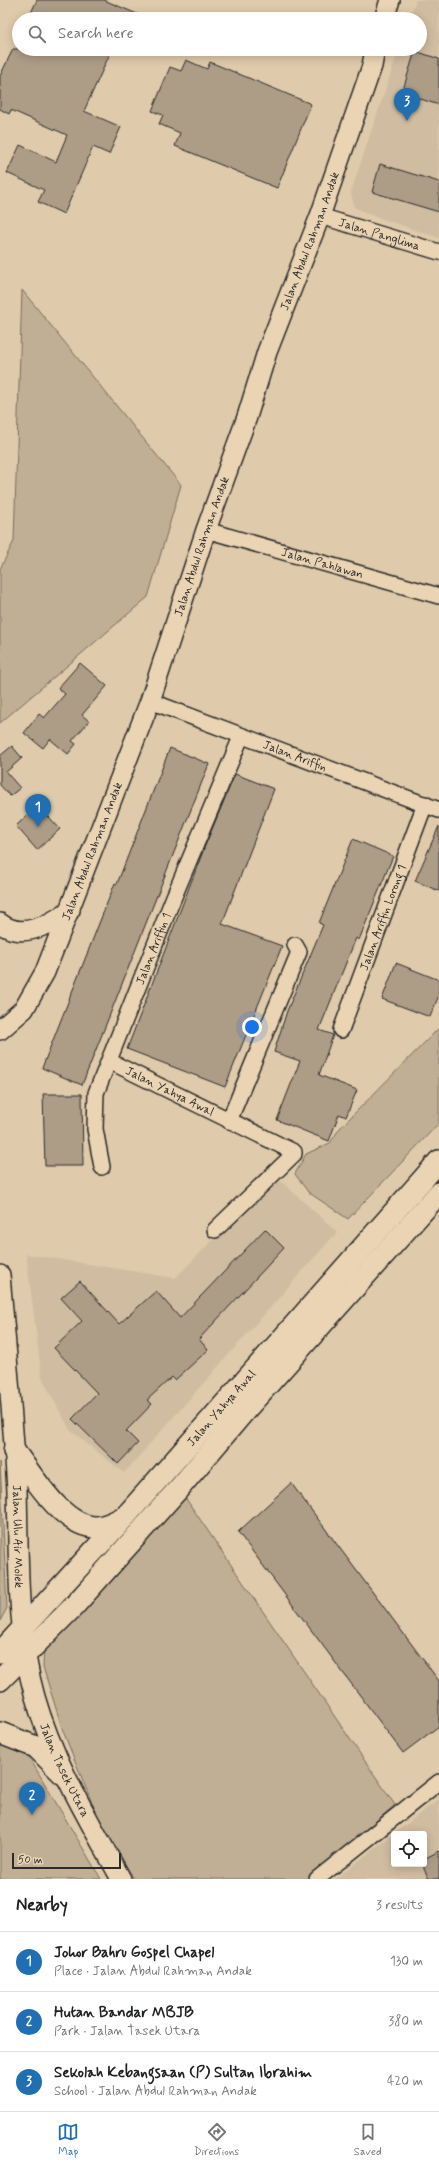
<!DOCTYPE html>
<meta charset="utf-8">
<style>
:root{--surface:#fff;--page:#f2f2f2;--text:#202124;--muted:#757577;--line:#e0e0e0;--accent:#1f6fb2}
body{margin:0;font-family:Mynerve,sans-serif;background:var(--page);color:var(--text)}
.controls{position:absolute;right:12px;bottom:12px;display:grid;overflow:hidden;border-radius:4px;box-shadow:0 2px 10px #0003}
.controls button{width:36px;height:36px;display:grid;place-items:center;padding:0;border:0;border-bottom:1px solid var(--line);background:var(--surface);color:var(--text);font:20px sans-serif}
.scale{position:absolute;left:12px;bottom:10px;width:109px;box-sizing:border-box;padding-left:4px;border:2px solid #2b2b2b;border-top:0;font-size:11px;line-height:14px;white-space:nowrap;color:#2b2b2b;-webkit-text-stroke:3px #ead4b3;paint-order:stroke}
.you{position:absolute;left:252px;top:1027px;width:14px;height:14px;margin:-10px;border:3px solid #fff;border-radius:50%;background:#1a73e8;box-shadow:0 0 0 6px #1a73e833}
.badge{display:grid;place-items:center;width:26px;height:26px;border-radius:50%;background:var(--accent);color:#fff;font-size:13px;font-weight:700}
.pin{position:absolute;translate:-50% -33px;filter:drop-shadow(0 1px 2px #0008)}
.pin::after{content:'';position:absolute;top:21px;width:14px;height:12px;background:inherit;clip-path:polygon(0 0,100% 0,50% 100%)}
.list{margin:0;padding:0;list-style:none}
h2{display:flex;justify-content:space-between;align-items:center;height:52px;margin:0;padding:0 16px;font-size:17px}
h2 small{font-size:13px;font-weight:400;color:var(--muted)}
.list li{display:grid;grid-template-columns:26px 1fr auto;gap:12px;align-items:center;box-sizing:border-box;height:60px;padding:0 16px;border-top:1px solid var(--line)}
.list b{display:block;font-size:15px;white-space:nowrap}
.list p{margin:0;font-size:13px;white-space:nowrap;color:var(--muted)}
.list em{font-size:13px;font-style:normal;color:var(--muted)}
.icon{flex:none;width:22px;height:22px;fill:none;stroke:currentColor;stroke-width:2;stroke-linecap:round;stroke-linejoin:round}
.map{position:relative;flex:none;width:439px;height:1879px;overflow:hidden}
.search{position:absolute;background:var(--surface);box-shadow:0 2px 10px #0003;left:12px;right:12px;top:12px;height:44px;display:flex;align-items:center;gap:10px;box-sizing:border-box;padding:0 14px;border-radius:22px;color:var(--muted);font-size:15px}
.sheet{height:232px;background:var(--surface)}
nav{display:flex;justify-content:space-around;align-items:center;box-sizing:border-box;height:56px;border-top:1px solid var(--line);background:var(--surface);font-size:11px;color:var(--muted)}
nav a{display:grid;justify-items:center;gap:2px}
nav .on{color:var(--accent)}
.map>svg:first-child{display:block}
.built{fill:#d0bca0;fill-rule:evenodd}
.green{fill:#c1af95;stroke:#766d60}
.building{fill:#ad9d87;stroke:#2b2b2b}
.lines{fill:none;stroke-linecap:round;stroke-linejoin:round}
.minor-casing{stroke:#2b2b2b;stroke-width:18}
.tertiary-casing{stroke:#2b2b2b;stroke-width:22}
.secondary-casing{stroke:#2b2b2b;stroke-width:24}
.minor{stroke:#ead4b3;stroke-width:15}
.tertiary{stroke:#ead4b3;stroke-width:19}
.secondary{stroke:#ead4b3;stroke-width:21}
.labels{text-anchor:middle;stroke-width:3;stroke-linejoin:round;paint-order:stroke}
.street-label{font-size:12px;fill:#2b2b2b;stroke:#ead4b3}
</style>
<div class="map">
<svg width="439" height="1879" viewBox="0 0 439 1879">
<rect width="100%" height="100%" fill="#dfcaab"/>
<filter id="ink" filterUnits="userSpaceOnUse"><feTurbulence type="fractalNoise" baseFrequency=".025" numOctaves="2"/><feDisplacementMap in="SourceGraphic" scale="8" xChannelSelector="R" yChannelSelector="G"/><feConvolveMatrix kernelMatrix="1 2 1 2 8 2 1 2 1" color-interpolation-filters="sRGB"/></filter>
<g filter="url(#ink)">
<g class="built">
<polygon points="416,0 439,0 439,238 371,215 354,207 351,192 399,49 420,49 420,19 409,19"/>
<polygon points="276,1177 337,1232 124,1473 70,1430 42,1378 26,1254 175,1278"/>
<path d="M439,1799V1879H335ZM394,1834H424V1864H394Z"/>
</g>
<g class="green">
<polygon points="22,290 181,485 148,597 0,723 0,569 14,541"/>
<polygon points="439,1028 439,1123 348,1219 308,1192 295,1174 306,1154 330,1143 340,1128"/>
<polygon points="0,1462 7,1608 0,1621"/>
<polygon points="182,1493 395,1805 308,1879 134,1879 98,1818 63,1731 43,1667 44,1645"/>
<polygon points="0,1744 26,1752 101,1879 0,1879"/>
</g>
<g class="building">
<polygon points="37,0 104,0 149,19 68,19 57,15 55,19 28,19"/>
<polygon points="13,49 112,49 84,111 121,127 109,154 93,147 64,214 38,202 44,190 7,173 20,145 56,162 67,135 11,110 9,114 0,109 0,76"/>
<polygon points="415,51 439,59 439,105 402,93"/>
<polygon points="186,60 207,69 210,62 311,104 277,188 175,146 180,133 159,124 163,115 152,111 170,67 181,71"/>
<polygon points="380,164 439,182 439,212 372,192"/>
<polygon points="80,663 107,686 82,715 89,721 72,741 76,744 68,754 50,739 43,748 24,733 39,714 44,718 65,694 58,688"/>
<polygon points="12,746 22,758 6,772 20,788 10,796 0,785 0,756"/>
<polygon points="170,748 209,764 82,1085 42,1068 115,883 117,884"/>
<polygon points="235,774 274,789 222,924 282,946 225,1087 127,1049 205,846"/>
<polygon points="38,805 60,829 37,850 16,826"/>
<polygon points="439,826 439,891 415,881"/>
<polygon points="353,839 393,856 359,940 356,938 319,1030 333,1035 319,1075 357,1090 346,1117 339,1114 329,1141 277,1120 300,1061 274,1052 287,1011 323,925 319,923"/>
<polygon points="396,963 439,980 439,995 430,1017 382,999"/>
<polygon points="43,1094 82,1094 83,1166 45,1166"/>
<polygon points="265,1229 284,1248 199,1339 208,1350 175,1380 172,1377 147,1400 152,1404 126,1431 138,1443 118,1464 72,1419 97,1393 54,1348 82,1321 61,1298 80,1281 119,1324 156,1291 180,1318"/>
<polygon points="291,1483 439,1681 439,1726 403,1753 238,1532"/>
<polygon points="439,1851 439,1879 429,1879 424,1869 424,1859"/>
</g>
<g class="lines">
<defs>
<g id="minor">
<path id="s1" d="M320,216L439,252"/>
<path id="s2" d="M206,530L439,596"/>
<path id="s3" d="M150,701L439,810"/>
<path id="s4" d="M341,1030L425,804"/>
<path id="s5" d="M109,1061L294,1152V1154L215,1230"/>
<polyline points="229,1121 299,952 295,945"/>
<path id="s6" d="M102,1167L95,1129L96,1093L173,899L241,737"/>
<polyline points="317,1879 439,1782"/>
</g>
<g id="tertiary">
<polyline points="384,19 390,0"/>
<path d="M0,923C22,941 51,924 70,910"/>
<path id="s7" d="M0,1030L24,1009L45,972L150,701L206,530L247,417L267,352L320,216L372,66L375,49"/>
<path id="s8" d="M0,1275C6,1347 13,1419 17,1491C19,1560 16,1630 35,1697C54,1763 89,1820 121,1879"/>
</g>
<g id="secondary">
<path d="M14,1451C33,1475 62,1527 96,1527C105,1527 114,1522 122,1518"/>
<path id="s9" d="M0,1653L124,1518L439,1161"/>
<polyline points="0,1680 74,1606 181,1486 248,1407 439,1193"/>
<polyline points="0,1733 36,1747 63,1774"/>
</g>
</defs>
<use href="#minor" class="minor-casing"/>
<use href="#tertiary" class="tertiary-casing"/>
<use href="#secondary" class="secondary-casing"/>
<use href="#minor" class="minor"/>
<use href="#tertiary" class="tertiary"/>
<use href="#secondary" class="secondary"/>
</g>
</g>
<g class="labels">
<g class="street-label">
<text dy="4" stroke="none"><textPath href="#s1" startOffset="62">Jalan Panglima</textPath></text>
<text dy="4" stroke="none"><textPath href="#s7" startOffset="852">Jalan Abdul Rahman Andak</textPath></text>
<text dy="4" stroke="none"><textPath href="#s7" startOffset="528">Jalan Abdul Rahman Andak</textPath></text>
<text dy="4" stroke="none"><textPath href="#s2" startOffset="121">Jalan Pahlawan</textPath></text>
<text dy="4" stroke="none"><textPath href="#s3" startOffset="155">Jalan Ariffin</textPath></text>
<text dy="4" stroke="none"><textPath href="#s7" startOffset="204">Jalan Abdul Rahman Andak</textPath></text>
<text dy="4" stroke="none"><textPath href="#s4" startOffset="120">Jalan Ariffin Lorong 1</textPath></text>
<text dy="4" stroke="none"><textPath href="#s6" startOffset="230">Jalan Ariffin 1</textPath></text>
<text dy="4" stroke="none"><textPath href="#s5" startOffset="68">Jalan Yahya Awal</textPath></text>
<text dy="4" stroke="none"><textPath href="#s9" startOffset="330">Jalan Yahya Awal</textPath></text>
<text dy="4" stroke="none"><textPath href="#s8" startOffset="262">Jalan Ulu Air Molek</textPath></text>
<text dy="4" stroke="none"><textPath href="#s8" startOffset="503">Jalan Tasek Utara</textPath></text>
</g>
</g>
</svg>
<div class="controls">
<button><svg class="icon" aria-label="locate" viewBox="0 0 24 24"><circle cx="12" cy="12" r="6"/><path d="M12 2v4M12 18v4M2 12h4M18 12h4"/></svg></button>
</div>
<div class="scale">50 m</div>
<div class="you"></div>
<div class="pin badge" style="left:38px;top:827px">1</div>
<div class="pin badge" style="left:32px;top:1815px">2</div>
<div class="pin badge" style="left:407px;top:121px">3</div>
<div class="search"><svg class="icon" aria-label="search" viewBox="0 0 24 24"><circle cx="10" cy="10" r="6"/><path d="M15 15l6 6"/></svg>Search here</div>
</div>
<section class="sheet">
<h2>Nearby<small>3 results</small></h2>
<ul class="list">
<li><span class="badge">1</span><div><b>Johor Bahru Gospel Chapel</b><p>Place · Jalan Abdul Rahman Andak</p></div><em>130 m</em></li>
<li><span class="badge">2</span><div><b>Hutan Bandar MBJB</b><p>Park · Jalan Tasek Utara</p></div><em>380 m</em></li>
<li><span class="badge">3</span><div><b>Sekolah Kebangsaan (P) Sultan Ibrahim</b><p>School · Jalan Abdul Rahman Andak</p></div><em>420 m</em></li>
</ul>
</section>
<nav>
<a class="on"><svg class="icon" aria-label="map" viewBox="0 0 24 24"><path d="M3 6l6-2 6 2 6-2v14l-6 2-6-2-6 2zM9 4v14M15 6v14"/></svg>Map</a>
<a><svg class="icon" aria-label="directions" viewBox="0 0 24 24"><path d="M12 3l9 9-9 9-9-9zM9 14v-3h6M13 9l2 2-2 2"/></svg>Directions</a>
<a><svg class="icon" aria-label="saved" viewBox="0 0 24 24"><path d="M7 4h10v16l-5-4-5 4z"/></svg>Saved</a>
</nav>
